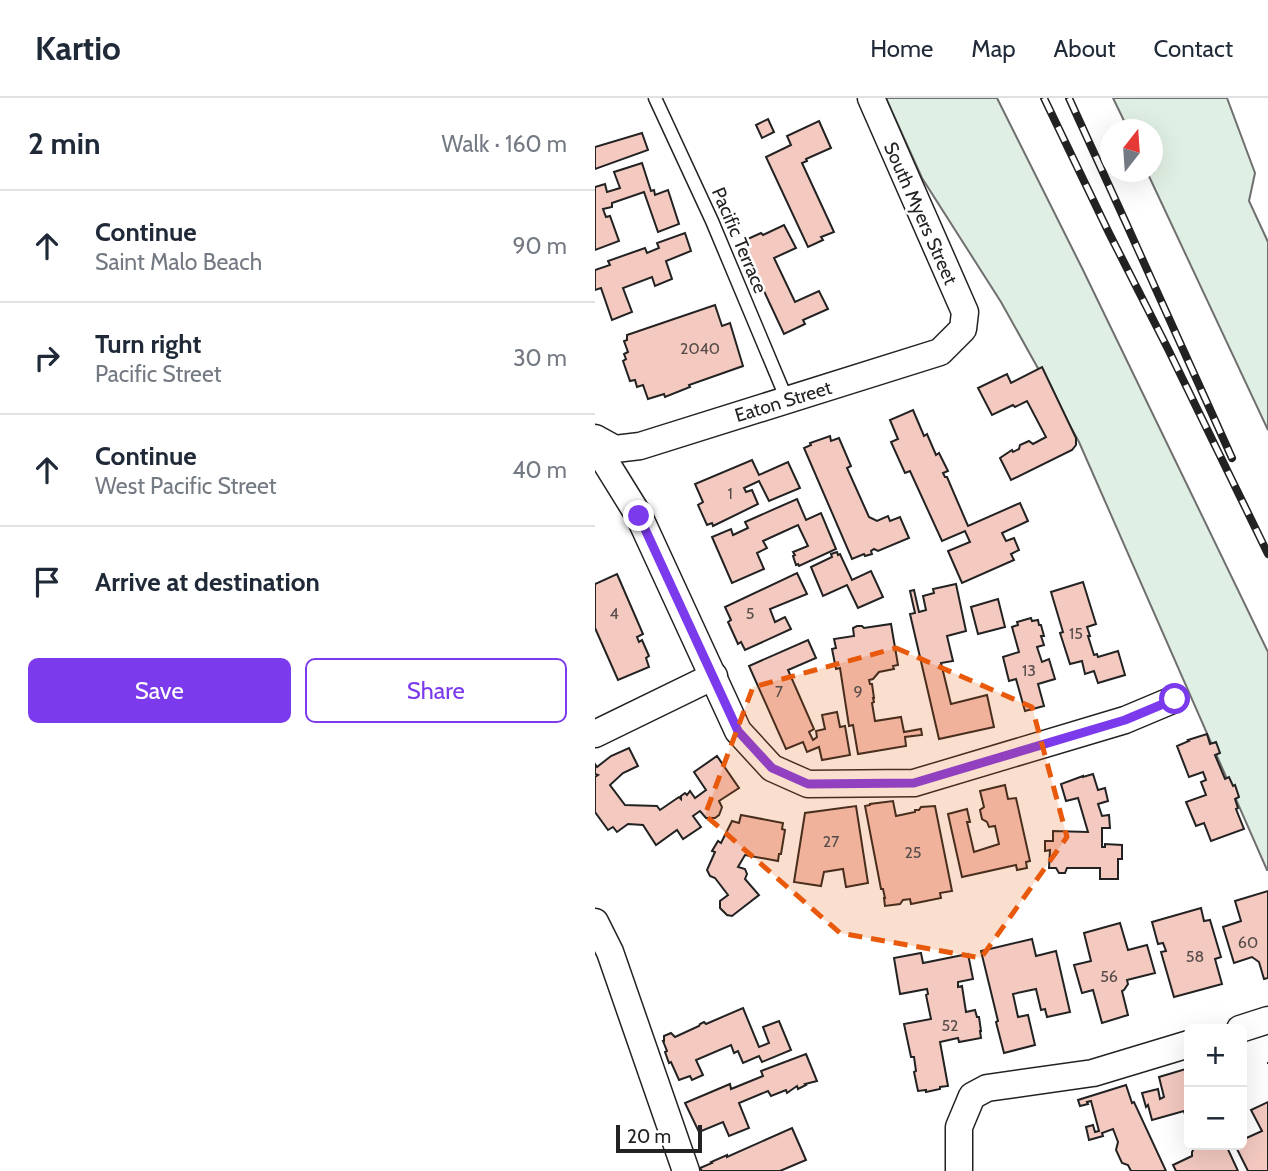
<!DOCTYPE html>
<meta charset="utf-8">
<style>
:root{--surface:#fff;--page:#f6f6f7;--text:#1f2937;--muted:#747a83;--line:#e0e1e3;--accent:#7c3aed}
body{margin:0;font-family:Cabin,sans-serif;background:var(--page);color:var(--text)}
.controls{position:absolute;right:21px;bottom:21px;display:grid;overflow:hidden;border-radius:10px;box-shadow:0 7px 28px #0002}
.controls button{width:63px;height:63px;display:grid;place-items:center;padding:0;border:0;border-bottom:2px solid var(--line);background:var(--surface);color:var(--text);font:35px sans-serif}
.compass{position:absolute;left:505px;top:21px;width:63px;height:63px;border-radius:50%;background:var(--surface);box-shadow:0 7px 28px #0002;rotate:17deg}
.scale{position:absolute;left:21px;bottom:18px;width:86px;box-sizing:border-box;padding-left:7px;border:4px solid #222;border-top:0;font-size:19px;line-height:24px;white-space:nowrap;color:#222;-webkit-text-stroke:5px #fff;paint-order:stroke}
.stop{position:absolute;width:21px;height:21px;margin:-16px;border:5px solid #7c3aed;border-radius:50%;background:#fff}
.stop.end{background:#7c3aed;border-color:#fff;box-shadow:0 2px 7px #0008}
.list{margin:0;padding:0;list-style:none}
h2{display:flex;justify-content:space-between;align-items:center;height:91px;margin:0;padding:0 28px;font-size:30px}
h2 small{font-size:23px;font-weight:400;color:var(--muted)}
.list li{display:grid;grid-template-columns:46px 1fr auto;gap:21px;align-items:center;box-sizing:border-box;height:112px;padding:0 28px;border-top:2px solid var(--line)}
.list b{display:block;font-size:26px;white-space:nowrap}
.list p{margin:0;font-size:23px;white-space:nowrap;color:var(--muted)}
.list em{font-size:23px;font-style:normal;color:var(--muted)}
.actions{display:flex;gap:14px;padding:21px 28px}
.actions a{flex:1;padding:16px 0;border:2px solid var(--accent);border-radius:10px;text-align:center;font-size:24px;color:var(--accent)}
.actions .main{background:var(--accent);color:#fff}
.icon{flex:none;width:38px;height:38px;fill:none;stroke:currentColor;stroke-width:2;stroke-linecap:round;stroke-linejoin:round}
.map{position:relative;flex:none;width:673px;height:1073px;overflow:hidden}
header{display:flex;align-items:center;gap:42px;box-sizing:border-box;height:98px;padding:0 35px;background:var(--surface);border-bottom:2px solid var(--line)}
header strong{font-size:33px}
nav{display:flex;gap:38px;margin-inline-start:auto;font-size:24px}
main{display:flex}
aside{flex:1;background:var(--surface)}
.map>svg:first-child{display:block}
.green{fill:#e0efe3;stroke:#6f6f6f;stroke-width:2}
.building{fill:#f3c9c0;stroke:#222;stroke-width:2}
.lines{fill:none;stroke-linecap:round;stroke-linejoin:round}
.lane-casing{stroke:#222;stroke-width:15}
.street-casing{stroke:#222;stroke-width:29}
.lane{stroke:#fff;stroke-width:12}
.street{stroke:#fff;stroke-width:26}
.rail-casing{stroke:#222;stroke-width:8}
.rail{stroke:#fff;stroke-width:5;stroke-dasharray:16;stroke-linecap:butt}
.fence{stroke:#222;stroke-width:2;stroke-dasharray:9 3.5;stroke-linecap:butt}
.route{stroke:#7c3aed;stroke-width:9}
.marked{fill:#e8590c;fill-opacity:0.2;stroke:#e8590c;stroke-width:5;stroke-dasharray:14 9;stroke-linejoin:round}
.labels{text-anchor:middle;stroke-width:5;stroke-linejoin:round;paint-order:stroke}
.number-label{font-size:16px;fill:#564c4a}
.street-label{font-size:19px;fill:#222;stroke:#fff}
</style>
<header>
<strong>Kartio</strong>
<nav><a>Home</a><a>Map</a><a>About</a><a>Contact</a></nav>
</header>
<main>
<aside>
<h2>2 min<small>Walk · 160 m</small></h2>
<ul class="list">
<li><svg class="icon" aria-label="ahead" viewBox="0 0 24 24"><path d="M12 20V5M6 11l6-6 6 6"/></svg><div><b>Continue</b><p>Saint Malo Beach</p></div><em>90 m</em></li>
<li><svg class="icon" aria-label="right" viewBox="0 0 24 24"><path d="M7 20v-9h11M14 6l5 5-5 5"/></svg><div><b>Turn right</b><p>Pacific Street</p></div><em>30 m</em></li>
<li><svg class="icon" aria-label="ahead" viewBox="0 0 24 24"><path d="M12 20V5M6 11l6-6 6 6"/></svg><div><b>Continue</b><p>West Pacific Street</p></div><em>40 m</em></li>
<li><svg class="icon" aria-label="arrive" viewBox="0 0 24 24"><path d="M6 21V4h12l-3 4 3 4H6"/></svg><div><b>Arrive at destination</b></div></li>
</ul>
<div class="actions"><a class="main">Save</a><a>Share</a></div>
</aside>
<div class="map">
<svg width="673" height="1073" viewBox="0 0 673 1073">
<rect width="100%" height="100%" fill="#fff"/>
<g class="green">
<polygon points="291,0 402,0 488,172 673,554 673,772 672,772 484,344 406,204 327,80"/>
<polygon points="518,0 632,0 660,75 654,103 673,144 673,332 552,74 558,74 558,32 533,31"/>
</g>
<g class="building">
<polygon points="173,21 179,34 167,40 161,27"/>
<polygon points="224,23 236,50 211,61 212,63 207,65 239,134 226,139 228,142 213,149 171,59 196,47 192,38"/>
<polygon points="47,35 53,52 0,71 0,49"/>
<polygon points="47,65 56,93 59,92 60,97 73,92 84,126 63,134 49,94 17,105 17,109 8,111 11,119 15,118 24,143 0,152 0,89 10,86 12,94 25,90 19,74"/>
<polygon points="189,127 201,150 179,160 200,204 224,193 233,211 208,222 210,226 189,236 146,144 166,135 168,137"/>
<polygon points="90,135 96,153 71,163 77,181 60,188 57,179 28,190 37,214 17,222 6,190 0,192 0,172 15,167 13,163 50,150 52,155 64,150 62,145"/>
<polygon points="120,207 127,228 135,225 148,268 94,287 95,289 70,299 69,296 53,301 48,287 42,289 40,282 35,283 28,263 31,261 29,256 33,254 29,243 32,242 32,237"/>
<polygon points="447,269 481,340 481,347 477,352 416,382 405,360 417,352 418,354 424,351 425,347 434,343 438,346 451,339 432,303 420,309 418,307 397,317 383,290 412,276 416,285"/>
<polygon points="318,312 329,338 332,336 341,357 344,355 353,373 348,375 350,379 352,379 373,428 425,405 433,423 407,435 411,443 419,440 424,452 416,456 419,462 367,485 353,453 375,444 370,433 347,443 315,373 310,375 296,344 303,341 295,322"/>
<polygon points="235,338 236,343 244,340 256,368 252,370 274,419 282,423 293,418 295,423 305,419 314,440 283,453 279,451 276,453 277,456 270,458 269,456 257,461 209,350 216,347 215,345"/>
<polygon points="157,362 164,377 193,364 205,390 174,403 164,383 149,390 151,394 157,392 163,406 118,428 117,425 112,427 103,407 108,404 100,386"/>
<polygon points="202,401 211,422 226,415 241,451 204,468 203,466 201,467 198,458 200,457 198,454 213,448 203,427 168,443 172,450 162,455 169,471 137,485 117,439 136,431 138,437 153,430 150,424"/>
<polygon points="242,454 243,457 245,456 257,482 276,473 288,499 263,510 252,487 228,498 216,469 237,459 236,456"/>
<polygon points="202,475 212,496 175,511 180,524 190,519 196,531 150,552 146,544 143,546 133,524 136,522 130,509"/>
<polygon points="22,476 48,536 42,539 44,544 47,542 54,558 51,560 54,569 23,582 0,530 0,486"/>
<polygon points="488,484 501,526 492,529 495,538 493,538 499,557 502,556 503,559 523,553 530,577 503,585 499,573 490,576 487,563 475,566 465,535 468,534 456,494"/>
<polygon points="361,486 371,533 352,538 358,563 346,565 356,606 392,597 399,629 344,641 315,516 320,515 315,493 319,492 324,514 331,512 328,498 339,495 338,491"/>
<polygon points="403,501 410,529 383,536 376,509"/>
<polygon points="436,520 437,523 443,522 444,527 446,527 449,538 446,538 449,547 442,549 447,564 454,561 460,581 443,586 449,608 430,613 421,581 414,583 408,559 424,554 417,529 423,527 422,524"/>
<polygon points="296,526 303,567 298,568 299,571 284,574 278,581 274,582 275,586 277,586 279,600 278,600 279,604 277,605 280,623 306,619 309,634 326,631 327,637 310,639 311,648 263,656 258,627 254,628 245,570 241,571 237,551 241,550 239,541 259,538 258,530 262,528 267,528 269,530"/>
<polygon points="213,542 221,560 193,572 219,631 214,634 218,642 222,639 221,633 230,631 227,617 242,614 245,629 250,628 255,657 227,662 224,649 212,654 208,644 191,651 154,568"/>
<polygon points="612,636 615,646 621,644 625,655 620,657 630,681 634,679 638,688 640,687 644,699 640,701 643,710 641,711 649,731 616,743 609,725 601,728 591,704 611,697 606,684 611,682 608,674 594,679 582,648 594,643 593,642"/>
<polygon points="34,650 43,668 28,675 15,687 30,707 62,708 65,712 84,699 86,701 86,698 90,695 92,697 95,693 100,700 111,692 99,674 122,658 144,690 124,703 127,709 126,712 124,717 120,720 111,720 105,713 98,718 106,729 88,741 82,732 61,747 48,727 33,726 22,734 18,729 13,732 0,714 0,679 3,677 0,676 0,666 2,669 16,658"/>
<polygon points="498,676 503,692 510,690 513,703 503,706 507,718 514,717 515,730 507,730 507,749 510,749 510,746 527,747 527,761 523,761 523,781 505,781 505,770 472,770 470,775 464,775 461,770 454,770 455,752 450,753 450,743 458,743 458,733 493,734 483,700 471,703 466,686 488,678 488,679"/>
<polygon points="410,687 413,701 421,700 435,763 431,764 432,770 422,772 421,767 367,779 353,716 372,711 375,724 372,724 379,754 404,746 400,728 394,729 392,724 387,721 385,712 389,709 385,693"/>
<polygon points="298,703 301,718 320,714 320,712 324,712 326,709 340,708 357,793 345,795 346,800 316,806 315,801 308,802 305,806 290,808 289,800 290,800 288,791 286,791 270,708 275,707 275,706"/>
<polygon points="261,708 273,785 251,789 248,771 229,774 226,788 199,784 210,715"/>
<polygon points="146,717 188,725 187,731 190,732 186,756 184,756 183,763 150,757 143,769 150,771 152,776 150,781 164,797 137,818 132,817 125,810 125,803 133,797 120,780 115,778 112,772 120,754 117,753 123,743 126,745 137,723 144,725"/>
<polygon points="673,793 673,880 669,881 664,864 657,859 639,865 628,829 646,823 640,803"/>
<polygon points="606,810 609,823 615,822 626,859 620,861 627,886 579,899 566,854 571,853 568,845 563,846 557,824"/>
<polygon points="525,825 533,852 552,847 560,875 532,882 533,886 529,892 527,893 533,917 507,925 498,892 487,895 479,867 496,863 489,835"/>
<polygon points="437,841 441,858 461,853 475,914 452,919 450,911 446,912 441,891 418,896 423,919 433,917 440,947 409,955 401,924 403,923 386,853"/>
<polygon points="326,855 328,865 373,856 378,881 363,884 363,889 367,888 371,914 380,912 382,919 384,919 386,933 385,933 386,940 364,944 363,940 345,944 353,988 345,989 345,991 331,994 331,992 323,993 319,974 321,973 319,959 316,959 309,926 336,921 331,897 333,896 332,891 305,896 299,860"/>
<polygon points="148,910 164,949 174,945 168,929 184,923 196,952 167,964 164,958 148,965 143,953 139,955 136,947 101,962 108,977 97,982 95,978 84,982 76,964 74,965 70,954 72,953 68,943 69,943 69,938 76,935 80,939 104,928 105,926 109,924 111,926"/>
<polygon points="211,956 222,983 210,986 211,987 203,991 202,988 192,995 191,992 176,998 173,993 144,1005 154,1030 134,1038 128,1024 104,1034 90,1005 135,986 136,991 168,978 166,973"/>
<polygon points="594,970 594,1031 589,1013 557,1022 553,1007 551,1009 547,995 563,991 565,1001 569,999 564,979"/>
<polygon points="531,987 537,1005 539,1004 571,1073 536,1073 533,1067 527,1065 521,1052 523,1044 518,1031 507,1035 508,1038 494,1042 491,1029 498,1027 500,1034 504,1033 496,1003 492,1004 493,1006 485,1008 483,1002"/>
<polygon points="673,1004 673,1073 653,1073 640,1047 647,1047 647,1042 667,1033 656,1012"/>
<polygon points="197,1030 211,1062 185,1073 107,1073 105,1070 117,1065 116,1064 132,1057 132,1059"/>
<polygon points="601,1047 631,1047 643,1073 581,1073 578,1067 597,1058 597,1054"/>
</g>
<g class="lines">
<defs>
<polyline id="lane" points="60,0 117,123 192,302"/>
<g id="street">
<polyline points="0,340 20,351 45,348 345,254 368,231 370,214 276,0"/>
<polyline points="0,347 44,418 143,633 177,670 213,686 319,685 530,622 580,601"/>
<polyline points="0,636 119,578"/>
<polyline points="0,824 15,854 91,1073"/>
<polyline points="645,931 673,922"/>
<polyline points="364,1073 364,1029 377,998 392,990 498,975 594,946"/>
</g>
</defs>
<use href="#lane" class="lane-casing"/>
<use href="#street" class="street-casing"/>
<use href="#lane" class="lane"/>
<use href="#street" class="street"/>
<defs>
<g id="rail">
<polyline points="449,0 514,135 573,251 673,456"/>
<polyline points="474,0 531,125 637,360"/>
</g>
</defs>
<use href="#rail" class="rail-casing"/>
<use href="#rail" class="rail"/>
<polyline class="fence" points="673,964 673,966"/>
</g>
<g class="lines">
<polyline class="route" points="44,418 143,633 177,670 213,686 319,685 530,622 580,601"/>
</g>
<path class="marked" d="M301,550L437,609L472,739L386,860L245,835L110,717L158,589Z"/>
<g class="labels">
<g class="number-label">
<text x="105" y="256">2040</text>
<text x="135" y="401">1</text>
<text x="19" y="521">4</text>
<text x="155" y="521">5</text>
<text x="481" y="541">15</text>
<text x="434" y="578">13</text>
<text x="184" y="599">7</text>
<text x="263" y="599">9</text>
<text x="236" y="749">27</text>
<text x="318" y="760">25</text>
<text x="653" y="850">60</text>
<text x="600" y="864">58</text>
<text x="514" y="884">56</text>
<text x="355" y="933">52</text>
</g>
<g class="street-label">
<text transform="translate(326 115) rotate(66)" y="7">South Myers Street</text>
<text transform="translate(145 142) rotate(67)" y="7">Pacific Terrace</text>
<text transform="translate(188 303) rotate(-17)" y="7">Eaton Street</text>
</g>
</g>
</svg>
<div class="controls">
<button>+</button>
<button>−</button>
</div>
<svg class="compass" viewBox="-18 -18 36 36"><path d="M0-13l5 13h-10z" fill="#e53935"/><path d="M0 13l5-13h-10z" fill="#747a83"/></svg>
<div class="scale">20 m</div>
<div class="stop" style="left:580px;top:601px"></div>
<div class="stop end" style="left:44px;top:418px"></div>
</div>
</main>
